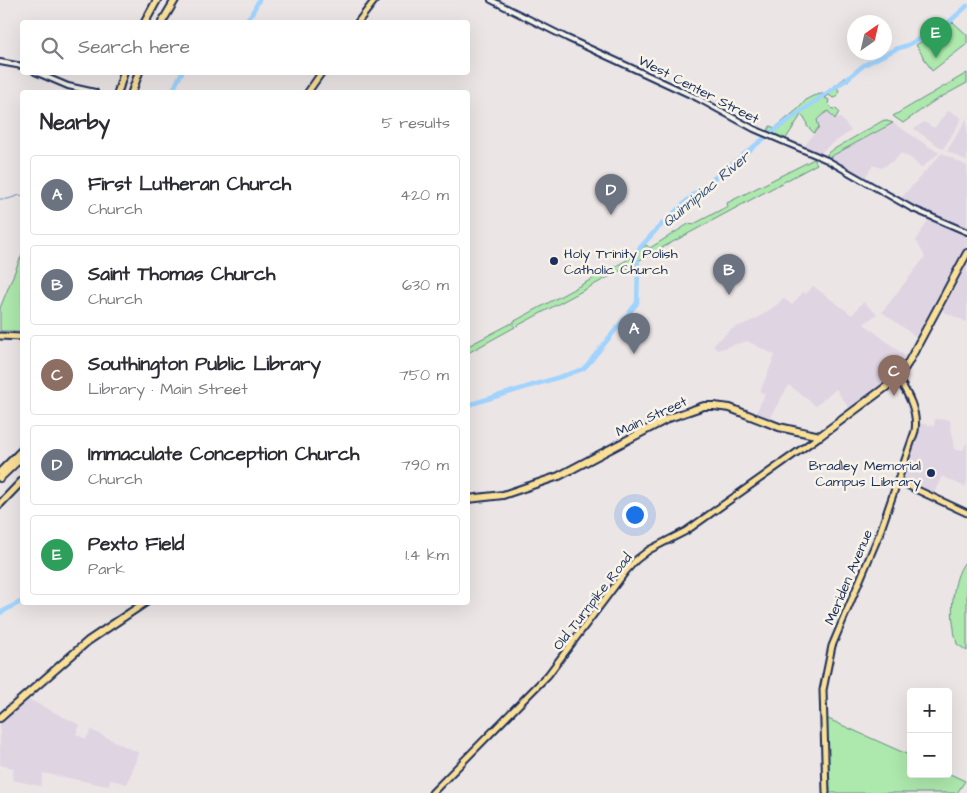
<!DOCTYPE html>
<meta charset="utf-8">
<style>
:root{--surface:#fff;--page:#f7f7f7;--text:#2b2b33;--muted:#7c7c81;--line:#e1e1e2;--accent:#d93025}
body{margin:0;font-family:"Architects Daughter",sans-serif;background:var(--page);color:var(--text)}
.controls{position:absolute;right:15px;bottom:15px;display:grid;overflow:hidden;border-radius:5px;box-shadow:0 5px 20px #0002}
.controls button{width:45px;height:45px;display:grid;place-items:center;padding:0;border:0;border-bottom:1px solid var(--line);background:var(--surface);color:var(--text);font:25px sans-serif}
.compass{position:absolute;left:847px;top:15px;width:45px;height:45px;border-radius:50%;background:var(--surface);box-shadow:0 5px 20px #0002;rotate:34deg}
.you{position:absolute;left:634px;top:514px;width:18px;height:18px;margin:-12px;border:4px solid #fff;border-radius:50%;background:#1a73e8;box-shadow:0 0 0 8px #1a73e833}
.badge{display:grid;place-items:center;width:32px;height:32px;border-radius:50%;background:var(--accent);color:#fff;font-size:16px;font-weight:700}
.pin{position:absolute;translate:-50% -41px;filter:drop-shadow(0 1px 2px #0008)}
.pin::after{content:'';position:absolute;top:26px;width:18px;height:15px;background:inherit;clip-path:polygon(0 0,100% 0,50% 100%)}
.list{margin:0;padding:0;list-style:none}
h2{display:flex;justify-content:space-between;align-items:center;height:65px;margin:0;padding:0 20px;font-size:21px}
h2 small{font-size:16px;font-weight:400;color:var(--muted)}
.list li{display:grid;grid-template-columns:32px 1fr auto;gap:15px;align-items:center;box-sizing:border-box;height:80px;margin:0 10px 10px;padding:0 10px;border:1px solid var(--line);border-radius:5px}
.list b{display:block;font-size:19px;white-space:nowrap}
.list p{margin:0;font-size:16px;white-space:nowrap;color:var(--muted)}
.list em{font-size:16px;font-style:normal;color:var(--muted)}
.icon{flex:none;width:28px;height:28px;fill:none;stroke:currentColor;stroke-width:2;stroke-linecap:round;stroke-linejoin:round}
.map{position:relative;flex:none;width:967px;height:793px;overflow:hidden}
.search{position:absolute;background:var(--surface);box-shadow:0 5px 20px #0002;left:20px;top:20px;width:450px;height:55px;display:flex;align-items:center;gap:12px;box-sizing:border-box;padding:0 18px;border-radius:5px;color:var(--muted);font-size:19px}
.panel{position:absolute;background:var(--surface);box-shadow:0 5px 20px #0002;left:20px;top:90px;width:450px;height:515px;border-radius:5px}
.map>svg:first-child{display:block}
.built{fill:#dfd4e2}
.green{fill:#ade8ac;stroke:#648c85}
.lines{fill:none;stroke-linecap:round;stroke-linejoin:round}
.stream{stroke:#6b91be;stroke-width:1}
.river{stroke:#a0d3fe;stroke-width:4.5}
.minor-casing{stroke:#1b2f5e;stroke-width:8}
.major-casing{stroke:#1b2f5e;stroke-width:9}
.highway-casing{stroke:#1b2f5e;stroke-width:10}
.minor{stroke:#f7f3e8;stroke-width:4}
.major{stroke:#fadf96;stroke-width:5}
.highway{stroke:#fadf96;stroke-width:6}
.poi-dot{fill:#1b2f5e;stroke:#f7f3e8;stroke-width:2}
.labels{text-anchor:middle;stroke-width:5;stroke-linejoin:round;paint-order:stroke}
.street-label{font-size:14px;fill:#1b2f5e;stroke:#f7f3e8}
.poi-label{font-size:14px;fill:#1b2f5e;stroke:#f7f3e8;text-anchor:start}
.water-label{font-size:15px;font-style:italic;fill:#36507e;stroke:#f7f3e8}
</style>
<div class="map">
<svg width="967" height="793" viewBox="0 0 967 793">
<rect width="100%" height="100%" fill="#ece5e5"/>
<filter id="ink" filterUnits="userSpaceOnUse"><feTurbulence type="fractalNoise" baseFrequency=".02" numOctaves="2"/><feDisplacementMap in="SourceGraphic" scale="10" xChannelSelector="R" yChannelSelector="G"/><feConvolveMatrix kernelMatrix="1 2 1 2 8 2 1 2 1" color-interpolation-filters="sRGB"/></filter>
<g filter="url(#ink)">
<g class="built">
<polygon points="828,111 835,119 841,118 851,131 827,147 819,155 803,148 819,127 817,120"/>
<polygon points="949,111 962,118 943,149 914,129 924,122 934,128 946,113"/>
<polygon points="967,118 967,161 947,151"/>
<polygon points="893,123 939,153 921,168 911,158 901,153 895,160 881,168 873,165 864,179 828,158"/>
<polygon points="942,153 967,166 967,230 912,206 901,198"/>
<polygon points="929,219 967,236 967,245 919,339 882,312 925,257 916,240"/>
<polygon points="967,258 967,322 944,312 942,306"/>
<polygon points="813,286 852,315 863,302 877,314 864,324 908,358 895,376 850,410 836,389 816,406 789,385 768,420 755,415 765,394 760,392 775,355 747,341 717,350 713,345 732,329 756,319 778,304 783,298 792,305 803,292 806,294"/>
<polygon points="935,419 950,420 951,429 954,440 953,445 955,450 963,450 967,442 967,482 965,487 942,476 933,495 901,480 901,478 917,433 919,423 934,426"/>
<polygon points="26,698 80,725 76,734 86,739 91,730 139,753 127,784 111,780 108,786 43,773 41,786 12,780 14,768 0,765 0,722"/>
</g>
<g class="green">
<polygon points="953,22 967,35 967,44 932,71 916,45"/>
<polygon points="967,73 967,83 934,101 903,123 893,116"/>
<polygon points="846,77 849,80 837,87 839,91 837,97 833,98 829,95 825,98 829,100 828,104 833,109 836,109 839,112 835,119 828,111 821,116 817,120 819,127 814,133 807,126 806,120 801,115 785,140 767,132 770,126 775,128 798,109 807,99 813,96 825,93"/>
<polygon points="884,120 893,123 828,158 827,154 829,152"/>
<polygon points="814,159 817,164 645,257 638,261 638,264 628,269 627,267 517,326 513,322 638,254 637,252 646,245 650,248 690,223 692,225 728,206 727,203"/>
<polygon points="22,254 22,331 0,331 0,308"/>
<polygon points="512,323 515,327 468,353 468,346"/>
<path d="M967,560V651L957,644C956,638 954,634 954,628C950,610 953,573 967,560Z"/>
<polygon points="826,718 911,756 911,774 948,774 948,773 965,781 957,793 830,793"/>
</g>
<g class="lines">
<polyline class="stream" points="0,199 8,199 20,195 22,196"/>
<g class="river">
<polyline points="244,22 251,15 259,0"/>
<polyline points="172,92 182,72"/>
<polyline points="468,405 566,375 583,369 588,364 637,303 638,264 636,256 637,251 656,230 693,195 772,132 847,79 864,65 896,49 908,45 948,23 967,6"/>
<polyline points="0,613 22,601"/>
</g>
<defs>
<g id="minor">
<polyline points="491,0 567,38 697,98 754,129 827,160 911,208 967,232"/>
<polyline points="0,62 22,66"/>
<polyline points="35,72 68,86 95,92"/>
</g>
<g id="major">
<polyline points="358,22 375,0"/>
<polyline points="308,92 322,72"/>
<polyline points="0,336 22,337"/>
<polyline points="898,481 967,513"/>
<polyline points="432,793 548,675 626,571 636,560 649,550 686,531 820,436"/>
<path d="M826,793L823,690L832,646L879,535L915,431C918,411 908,394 898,378"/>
</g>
<g id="highway">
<polyline points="145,22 157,0"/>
<polyline points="162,22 175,0"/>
<polyline points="118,92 124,72"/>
<polyline points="132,92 139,72"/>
<polyline points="0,472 22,450"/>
<polyline points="0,478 22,457"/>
<polyline points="468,499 503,495 559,476 669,418 704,406 714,406 730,408 779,427 820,436 898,378 908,363 967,253"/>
<polyline points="0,504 22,481"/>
<polyline points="0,718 88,641 146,602"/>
</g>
</defs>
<use href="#minor" class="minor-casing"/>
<use href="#major" class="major-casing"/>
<use href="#highway" class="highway-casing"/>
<use href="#minor" class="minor"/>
<use href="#major" class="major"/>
<use href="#highway" class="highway"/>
</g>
</g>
<g class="poi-dot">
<circle cx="554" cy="261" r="5"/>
<circle cx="931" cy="473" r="5"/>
</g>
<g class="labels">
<g class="street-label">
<text transform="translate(699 89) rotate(27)" y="5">West Center Street</text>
<text transform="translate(651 416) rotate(-25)" y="5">Main Street</text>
<text transform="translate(848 577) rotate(-67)" y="5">Meriden Avenue</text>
<text transform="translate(592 601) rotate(-52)" y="5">Old Turnpike Road</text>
</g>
<g class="poi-label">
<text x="564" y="258">Holy Trinity Polish<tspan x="564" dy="16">Catholic Church</tspan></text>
<text x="921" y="470" text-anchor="end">Bradley Memorial<tspan x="921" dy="16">Campus Library</tspan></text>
</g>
<g class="water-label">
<text transform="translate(706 189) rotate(-40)" y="5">Quinnipiac River</text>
</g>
</g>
</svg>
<div class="controls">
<button>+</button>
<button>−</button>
</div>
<svg class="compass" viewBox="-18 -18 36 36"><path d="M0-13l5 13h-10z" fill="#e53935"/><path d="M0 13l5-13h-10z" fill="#7c7c81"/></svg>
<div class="you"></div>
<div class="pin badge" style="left:634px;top:354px;background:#6b7280">A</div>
<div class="pin badge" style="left:729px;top:295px;background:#6b7280">B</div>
<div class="pin badge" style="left:894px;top:396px;background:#8d6e63">C</div>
<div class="pin badge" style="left:611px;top:215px;background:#6b7280">D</div>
<div class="pin badge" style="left:936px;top:58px;background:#2e9e5b">E</div>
<div class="search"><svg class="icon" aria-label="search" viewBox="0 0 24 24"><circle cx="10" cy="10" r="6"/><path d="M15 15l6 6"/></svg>Search here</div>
<section class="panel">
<h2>Nearby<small>5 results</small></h2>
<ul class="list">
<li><span class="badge" style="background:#6b7280">A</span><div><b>First Lutheran Church</b><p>Church</p></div><em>420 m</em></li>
<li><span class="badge" style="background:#6b7280">B</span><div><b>Saint Thomas Church</b><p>Church</p></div><em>630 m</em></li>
<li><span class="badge" style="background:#8d6e63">C</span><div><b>Southington Public Library</b><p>Library · Main Street</p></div><em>750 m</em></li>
<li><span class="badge" style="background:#6b7280">D</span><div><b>Immaculate Conception Church</b><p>Church</p></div><em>790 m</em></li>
<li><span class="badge" style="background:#2e9e5b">E</span><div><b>Pexto Field</b><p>Park</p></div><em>1.4 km</em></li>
</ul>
</section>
</div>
